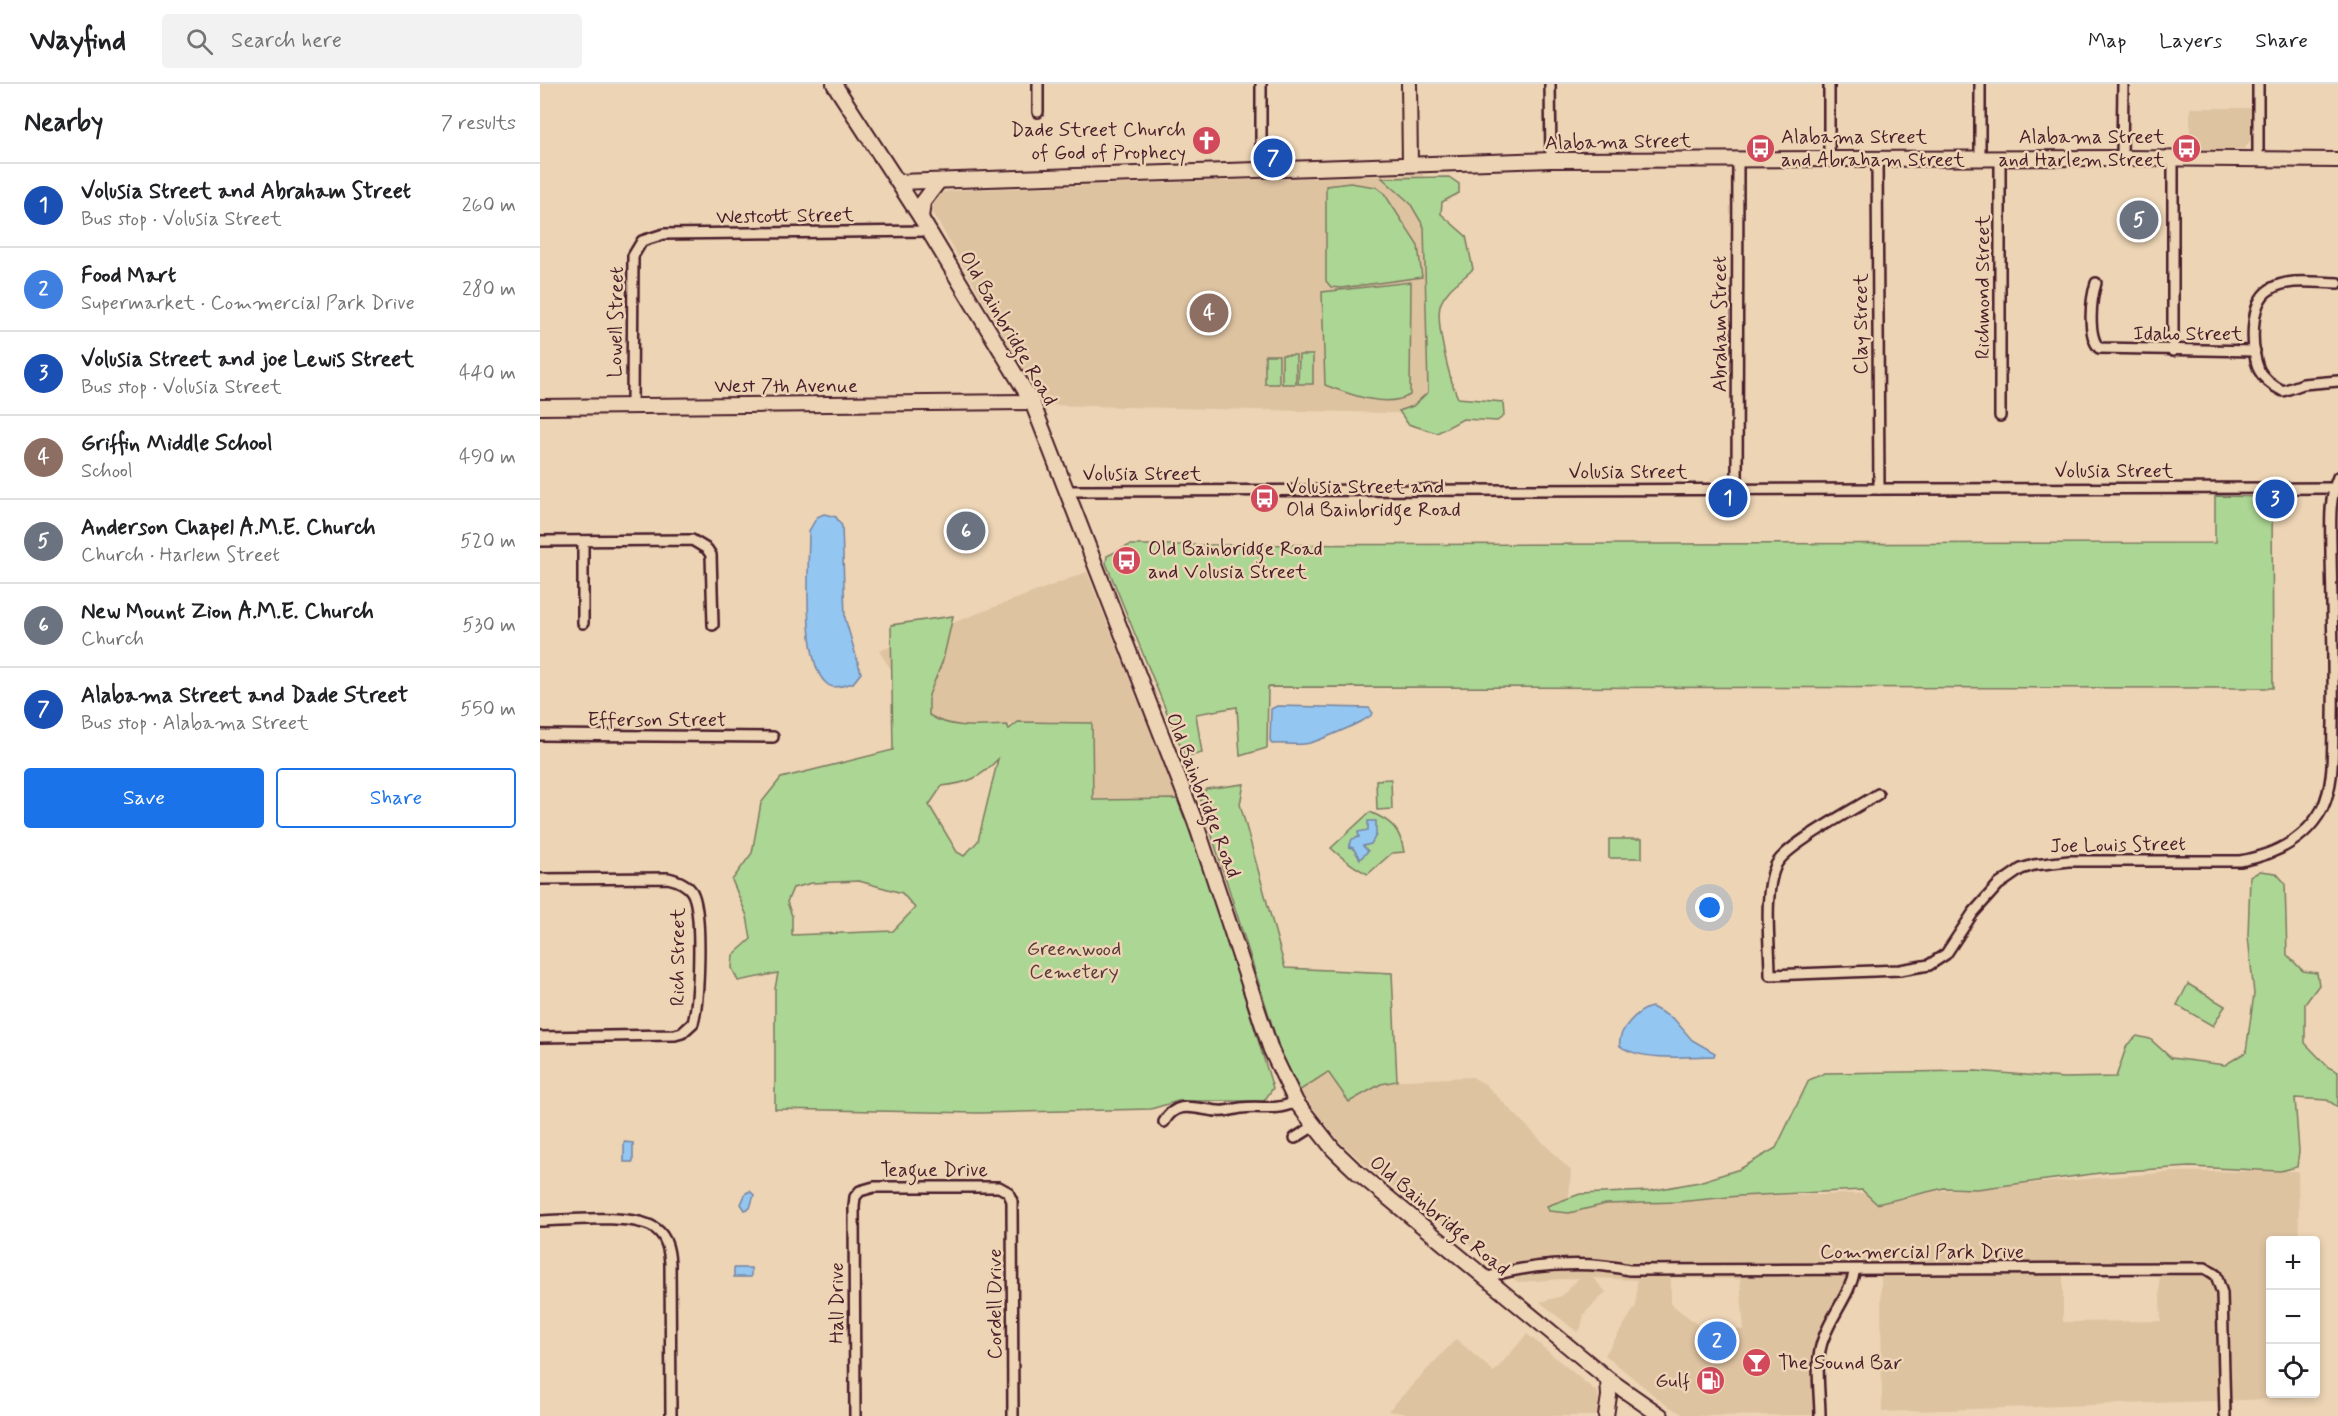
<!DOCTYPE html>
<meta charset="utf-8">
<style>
:root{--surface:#fff;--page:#f2f2f2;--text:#202124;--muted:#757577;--line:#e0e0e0;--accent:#1a73e8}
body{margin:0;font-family:Mynerve,sans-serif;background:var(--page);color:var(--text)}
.controls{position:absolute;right:18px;bottom:18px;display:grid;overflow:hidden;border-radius:6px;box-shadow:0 3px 9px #0003}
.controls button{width:54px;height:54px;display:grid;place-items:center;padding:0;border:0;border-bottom:2px solid var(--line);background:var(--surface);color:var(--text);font:30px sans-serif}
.you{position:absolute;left:1170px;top:824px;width:21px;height:21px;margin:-15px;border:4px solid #fff;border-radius:50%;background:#1a73e8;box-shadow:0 0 0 9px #1a73e833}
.badge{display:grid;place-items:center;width:39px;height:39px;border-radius:50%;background:var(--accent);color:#fff;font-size:20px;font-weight:700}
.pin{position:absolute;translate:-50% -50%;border:3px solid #fff;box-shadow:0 2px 6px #0006}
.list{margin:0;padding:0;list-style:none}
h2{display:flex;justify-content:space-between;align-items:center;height:78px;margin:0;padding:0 24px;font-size:26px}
h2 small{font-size:20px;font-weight:400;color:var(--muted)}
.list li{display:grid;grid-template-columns:39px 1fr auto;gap:18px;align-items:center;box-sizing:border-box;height:84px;padding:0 24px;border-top:2px solid var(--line)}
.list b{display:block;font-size:22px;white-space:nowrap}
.list p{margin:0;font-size:20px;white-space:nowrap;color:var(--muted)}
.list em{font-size:20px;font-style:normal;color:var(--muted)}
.actions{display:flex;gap:12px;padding:18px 24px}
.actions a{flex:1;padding:14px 0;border:2px solid var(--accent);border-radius:6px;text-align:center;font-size:21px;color:var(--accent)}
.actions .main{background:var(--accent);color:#fff}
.icon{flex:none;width:33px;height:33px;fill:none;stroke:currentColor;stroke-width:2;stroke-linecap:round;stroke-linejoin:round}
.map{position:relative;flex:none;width:1798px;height:1332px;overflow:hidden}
header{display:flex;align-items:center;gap:36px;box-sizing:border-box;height:84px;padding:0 30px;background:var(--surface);border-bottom:2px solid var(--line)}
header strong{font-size:28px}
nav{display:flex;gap:33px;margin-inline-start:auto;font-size:21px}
.search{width:420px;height:54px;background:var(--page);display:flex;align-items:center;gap:15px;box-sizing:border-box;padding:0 21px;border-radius:6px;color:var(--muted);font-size:22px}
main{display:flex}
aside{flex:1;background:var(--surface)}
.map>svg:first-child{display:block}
.built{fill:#dec3a1;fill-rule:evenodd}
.green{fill:#acd694;stroke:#7b7a60;stroke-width:1.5;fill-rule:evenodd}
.water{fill:#93c6f0;stroke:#7683a1;stroke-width:1.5}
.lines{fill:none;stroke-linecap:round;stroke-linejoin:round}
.street-casing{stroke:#4a1f2b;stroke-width:14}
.secondary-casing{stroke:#4a1f2b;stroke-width:18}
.street{stroke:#ecd4b4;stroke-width:9}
.secondary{stroke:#ecd4b4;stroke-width:14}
.labels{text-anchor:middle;stroke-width:5;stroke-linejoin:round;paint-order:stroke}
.poi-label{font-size:20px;fill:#4a1f2b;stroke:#ecd4b4;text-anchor:start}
.street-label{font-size:20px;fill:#4a1f2b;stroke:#ecd4b4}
.park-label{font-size:20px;fill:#593a3b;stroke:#ecd4b4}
</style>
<header>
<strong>Wayfind</strong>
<div class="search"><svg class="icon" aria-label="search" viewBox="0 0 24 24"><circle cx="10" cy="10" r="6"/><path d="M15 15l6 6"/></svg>Search here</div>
<nav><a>Map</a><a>Layers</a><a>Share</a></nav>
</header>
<main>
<aside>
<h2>Nearby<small>7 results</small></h2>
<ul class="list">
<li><span class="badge" style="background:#1a4fb4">1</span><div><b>Volusia Street and Abraham Street</b><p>Bus stop · Volusia Street</p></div><em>260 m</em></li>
<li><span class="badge" style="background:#3f7fe0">2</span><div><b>Food Mart</b><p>Supermarket · Commercial Park Drive</p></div><em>280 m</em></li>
<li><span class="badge" style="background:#1a4fb4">3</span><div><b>Volusia Street and joe Lewis Street</b><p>Bus stop · Volusia Street</p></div><em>440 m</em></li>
<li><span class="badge" style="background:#8d6e63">4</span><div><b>Griffin Middle School</b><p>School</p></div><em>490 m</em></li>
<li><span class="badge" style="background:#6b7280">5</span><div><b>Anderson Chapel A.M.E. Church</b><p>Church · Harlem Street</p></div><em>520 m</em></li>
<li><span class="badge" style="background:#6b7280">6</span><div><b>New Mount Zion A.M.E. Church</b><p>Church</p></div><em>530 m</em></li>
<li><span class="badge" style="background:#1a4fb4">7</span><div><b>Alabama Street and Dade Street</b><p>Bus stop · Alabama Street</p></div><em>550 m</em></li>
</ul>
<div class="actions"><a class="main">Save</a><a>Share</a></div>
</aside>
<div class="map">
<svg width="1798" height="1332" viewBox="0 0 1798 1332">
<rect width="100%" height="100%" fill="#ecd4b4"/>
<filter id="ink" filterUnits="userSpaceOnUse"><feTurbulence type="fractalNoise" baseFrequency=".0167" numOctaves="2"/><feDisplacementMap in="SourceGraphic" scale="12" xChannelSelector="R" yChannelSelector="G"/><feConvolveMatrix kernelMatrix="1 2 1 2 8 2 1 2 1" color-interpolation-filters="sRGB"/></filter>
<g filter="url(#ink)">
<g class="built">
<polygon points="1650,24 1712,24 1712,55 1704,65 1650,65"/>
<polygon points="883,90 892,330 504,321 390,124 396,113 404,108 421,106"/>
<polygon points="547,488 637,715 553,716 552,639 478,638 400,660 339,567"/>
<path d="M788,988L809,1018L841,1000L866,996L932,993L945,1000L1031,1087L1029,1113L1277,1111L1411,1106L1632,1088L1758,1087L1759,1156H1730V1310H1760V1314L1342,1328L1341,1191L1308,1194L1296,1225L1276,1261L1273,1331L1146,1332L1126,1321L1065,1271L1096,1222L1097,1196L1053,1194L1066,1208L1044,1230L1041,1244L1037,1248L1000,1218L1022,1212L1039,1194L978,1198L843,1096L801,1059L759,1007ZM1523,1190L1619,1191L1621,1237L1523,1238ZM1131,1194L1200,1195L1204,1246L1158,1241L1131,1220Z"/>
<polygon points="987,1250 1058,1309 1059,1325 1055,1332 883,1332 848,1327 916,1255 954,1288"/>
</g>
<g class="green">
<path d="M909,93L919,100V109L902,118L901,130L926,152L933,185C922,196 907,204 901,219C894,236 910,297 918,314L963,318L964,332L957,337L923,335L897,349L868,340L859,327L873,322L888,308L884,143L870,119L842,94Z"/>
<polygon points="810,99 836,103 844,109 878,162 882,193 801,204 791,203 786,197 786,102"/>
<path d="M871,198L870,311C846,325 809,310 785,301L782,208Z"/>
<rect x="725" y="271" width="14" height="29"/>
<rect x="742" y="271" width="14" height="29"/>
<polygon points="759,271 773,271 773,300 758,300"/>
<polygon points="1675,412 1732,413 1733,604 728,603 727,664 700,672 697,623 656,630 662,669 645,673 566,479 567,472 590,461 1675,459"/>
<path d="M413,532L403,576L389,611V631C413,646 440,642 467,641L469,645L478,638L552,639L553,716L637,715L666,789L733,1004L724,1017H638L611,1025L438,1029L235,1025V905L238,889L198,897L192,884L193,871L211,855L207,832L192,796L212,769L221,719L241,694L353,666L351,541ZM458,675L438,757L424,772L417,768L389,721L402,702C429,699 440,694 458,675ZM319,797L362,809L375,824L353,847L252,851V832L247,818L253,804L272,799Z"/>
<polygon points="851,695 852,725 837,726 836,696"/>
<polygon points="704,700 700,720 745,884 852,889 857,997 841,1000 809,1018 788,988 759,1007 748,989 739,963 660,714 666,705"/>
<path d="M830,728C851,737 860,744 864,768L852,769L828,790C818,786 798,771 791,764Z"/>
<rect x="1069" y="755" width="33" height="19"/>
<polygon points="1720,787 1736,789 1745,799 1747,871 1763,887 1777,889 1779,901 1765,920 1765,959 1788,983 1798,988 1798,1023 1787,1016 1755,1014 1759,1067 1757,1083 1740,1087 1650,1083 1568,1088 1437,1105 1404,1104 1337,1120 1322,1106 1199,1112 1138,1118 1066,1120 1029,1129 1009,1127 1007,1122 1040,1110 1110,1107 1159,1098 1200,1085 1236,1064 1269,996 1285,989 1436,987 1524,994 1576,993 1587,961 1597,952 1610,955 1631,974 1685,981 1706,968 1714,910 1708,852 1710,793"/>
<polygon points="1648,900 1685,922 1673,942 1637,921"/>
</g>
<g class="water">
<path d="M284,430L296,433L302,442L305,534L321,589L313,599C306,601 293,606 287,600C261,580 269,479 269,447L277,433Z"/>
<path d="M737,622L829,624L833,629C830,636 780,656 770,659C759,662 744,659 732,660L730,656L731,625Z"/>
<polygon points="828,737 836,737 836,751 831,760 823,762 828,767 820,775 813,764 809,763 812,755 819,753 818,748 828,746"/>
<path d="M1112,923L1134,935L1152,956L1175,969L1174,972C1149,973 1099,977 1080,962C1077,947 1097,926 1112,923Z"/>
<polygon points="84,1058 93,1059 93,1078 84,1078"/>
<polygon points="210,1107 214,1111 210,1124 205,1126 201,1120 206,1109"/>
<rect x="194" y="1184" width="17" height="9"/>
</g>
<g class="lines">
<defs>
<g id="street">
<polyline points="721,0 721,84"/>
<polyline points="1010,0 1011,76"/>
<polyline points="1289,0 1289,75"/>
<polyline points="1440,0 1440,74"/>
<polyline points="498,28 498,0"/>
<polyline points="1337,74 1339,405"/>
<polyline points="1460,74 1460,332"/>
<polyline points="1582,74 1583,0"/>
<polyline points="1633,75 1633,267"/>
<polyline points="1718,76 1718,0"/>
<path d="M1556,199C1551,215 1547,251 1559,264L1715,267"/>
<path d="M1798,199C1777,199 1747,193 1729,206C1709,219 1711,266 1719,286C1724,296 1733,302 1743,307L1763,300L1798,297"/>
<polyline points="92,322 93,172 102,157 124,150 389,147"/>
<polyline points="1197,404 1198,75"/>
<polyline points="526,407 1794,404"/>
<polyline points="0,457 152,456 167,465 171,471 173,541"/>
<polyline points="43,457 43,539"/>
<polyline points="0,651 233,653"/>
<path d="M1338,710C1317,724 1245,761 1236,781C1223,808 1230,861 1230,891L1360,886L1389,881L1406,870L1433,829L1458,801L1481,785L1494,781L1529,777H1700C1734,771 1765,756 1782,725C1795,698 1792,668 1793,639C1794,583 1792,526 1791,470C1791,444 1788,417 1798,393"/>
<path d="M0,795L128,794C137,796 147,800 152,808C163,827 159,917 153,939L142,949L135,951L0,953"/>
<path d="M624,1038C637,1014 657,1026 678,1027C686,1028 694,1025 701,1024C724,1021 732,1028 756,1018"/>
<polyline points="755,1054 774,1042"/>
<path d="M0,1137C27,1136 96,1129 116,1145C127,1153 129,1167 130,1179L131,1332"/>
<path d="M945,1194C987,1180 1046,1176 1089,1186L1665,1184L1676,1191L1682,1209L1685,1332"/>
<polyline points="315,1332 314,1122 315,1113 320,1107 334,1103 459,1103 468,1108 472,1117 473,1332"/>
<path d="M1280,1332C1280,1308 1274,1276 1284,1253C1293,1229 1309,1212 1315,1186"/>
</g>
<g id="secondary">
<polyline points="294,0 381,134 492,318 655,737 731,966 756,1018 793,1065 817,1088 1068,1295 1121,1332"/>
<polyline points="869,0 870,80"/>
<polyline points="358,98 1011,76 1582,74 1798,76"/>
<polyline points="381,134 383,118 399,97"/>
<polyline points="0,323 492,318"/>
<polyline points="1066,1332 1069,1312 1068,1295"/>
</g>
</defs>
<use href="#street" class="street-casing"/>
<use href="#secondary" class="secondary-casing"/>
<use href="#street" class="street"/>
<use href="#secondary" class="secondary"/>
</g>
</g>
<defs>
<symbol id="church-disc" viewBox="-11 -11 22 22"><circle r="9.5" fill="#d1495b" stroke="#ecd4b4"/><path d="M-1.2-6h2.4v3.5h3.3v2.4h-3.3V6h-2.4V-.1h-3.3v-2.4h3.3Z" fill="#fff"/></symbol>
<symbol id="bus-disc" viewBox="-11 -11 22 22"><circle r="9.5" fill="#d1495b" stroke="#ecd4b4"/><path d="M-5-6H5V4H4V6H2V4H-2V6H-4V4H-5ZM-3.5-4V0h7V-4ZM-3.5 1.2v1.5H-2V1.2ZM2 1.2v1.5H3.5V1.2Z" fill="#fff"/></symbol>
<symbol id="bar-disc" viewBox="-11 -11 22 22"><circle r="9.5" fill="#d1495b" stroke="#ecd4b4"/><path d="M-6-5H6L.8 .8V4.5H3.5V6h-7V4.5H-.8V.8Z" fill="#fff"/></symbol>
<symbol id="fuel-disc" viewBox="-11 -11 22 22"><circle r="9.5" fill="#d1495b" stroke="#ecd4b4"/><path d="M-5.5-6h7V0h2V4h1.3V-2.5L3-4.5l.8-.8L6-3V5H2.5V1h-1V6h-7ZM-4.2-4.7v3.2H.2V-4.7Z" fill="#fff"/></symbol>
</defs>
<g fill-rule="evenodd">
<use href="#church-disc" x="650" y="40" width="33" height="33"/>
<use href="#bus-disc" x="1204" y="48" width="33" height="33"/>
<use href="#bus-disc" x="1630" y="48" width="33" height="33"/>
<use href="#bus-disc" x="708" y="398" width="33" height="33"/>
<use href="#bus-disc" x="570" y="460" width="33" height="33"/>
<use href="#bar-disc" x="1200" y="1262" width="33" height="33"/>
<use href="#fuel-disc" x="1154" y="1280" width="33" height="33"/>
</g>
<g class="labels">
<g class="poi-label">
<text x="646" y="52" text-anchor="end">Dade Street Church<tspan x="646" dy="23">of God of Prophecy</tspan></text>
<text x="1241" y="59">Alabama Street<tspan x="1241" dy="23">and Abraham Street</tspan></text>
<text x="1625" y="59" text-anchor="end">Alabama Street<tspan x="1625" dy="23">and Harlem Street</tspan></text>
<text x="746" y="409">Volusia Street and<tspan x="746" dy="23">Old Bainbridge Road</tspan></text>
<text x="608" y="471">Old Bainbridge Road<tspan x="608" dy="23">and Volusia Street</tspan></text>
<text x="1238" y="1285">The Sound Bar</text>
<text x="1150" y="1303" text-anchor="end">Gulf</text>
</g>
<g class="street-label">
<text transform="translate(1078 57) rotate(-1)" y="7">Alabama Street</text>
<text transform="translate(245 131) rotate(-1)" y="7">Westcott Street</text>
<text transform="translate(1442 203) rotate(-90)" y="7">Richmond Street</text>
<text transform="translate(75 238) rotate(-89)" y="7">Lowell Street</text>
<text transform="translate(1179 240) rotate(-90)" y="7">Abraham Street</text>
<text transform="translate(1320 240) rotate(-90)" y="7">Clay Street</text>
<text transform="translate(469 244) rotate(60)" y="7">Old Bainbridge Road</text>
<text x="1648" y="256">Idaho Street</text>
<text x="246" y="308">West 7th Avenue</text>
<text x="1574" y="393">Volusia Street</text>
<text x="1088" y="394">Volusia Street</text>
<text x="602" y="396">Volusia Street</text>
<text x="117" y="642">Efferson Street</text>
<text transform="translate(664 711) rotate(69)" y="7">Old Bainbridge Road</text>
<text transform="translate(1578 760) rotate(-1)" y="7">Joe Louis Street</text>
<text transform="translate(137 873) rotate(-90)" y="7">Rich Street</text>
<text x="394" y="1092">Teague Drive</text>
<text transform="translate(900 1131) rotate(40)" y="7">Old Bainbridge Road</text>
<text x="1382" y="1174">Commercial Park Drive</text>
<text transform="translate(296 1219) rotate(-90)" y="7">Hall Drive</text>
<text transform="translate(454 1220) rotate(-90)" y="7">Cordell Drive</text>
</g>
<g class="park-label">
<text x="534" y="871">Greenwood<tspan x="534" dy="23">Cemetery</tspan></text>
</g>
</g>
</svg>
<div class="controls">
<button>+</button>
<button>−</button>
<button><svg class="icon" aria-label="locate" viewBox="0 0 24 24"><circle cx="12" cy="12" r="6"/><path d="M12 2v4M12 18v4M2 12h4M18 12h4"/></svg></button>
</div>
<div class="you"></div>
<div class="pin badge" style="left:1188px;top:414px;background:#1a4fb4">1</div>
<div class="pin badge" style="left:1177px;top:1257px;background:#3f7fe0">2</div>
<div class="pin badge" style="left:1735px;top:415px;background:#1a4fb4">3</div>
<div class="pin badge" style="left:669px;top:229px;background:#8d6e63">4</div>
<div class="pin badge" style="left:1599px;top:136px;background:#6b7280">5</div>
<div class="pin badge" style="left:426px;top:447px;background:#6b7280">6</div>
<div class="pin badge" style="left:733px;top:74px;background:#1a4fb4">7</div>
</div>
</main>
